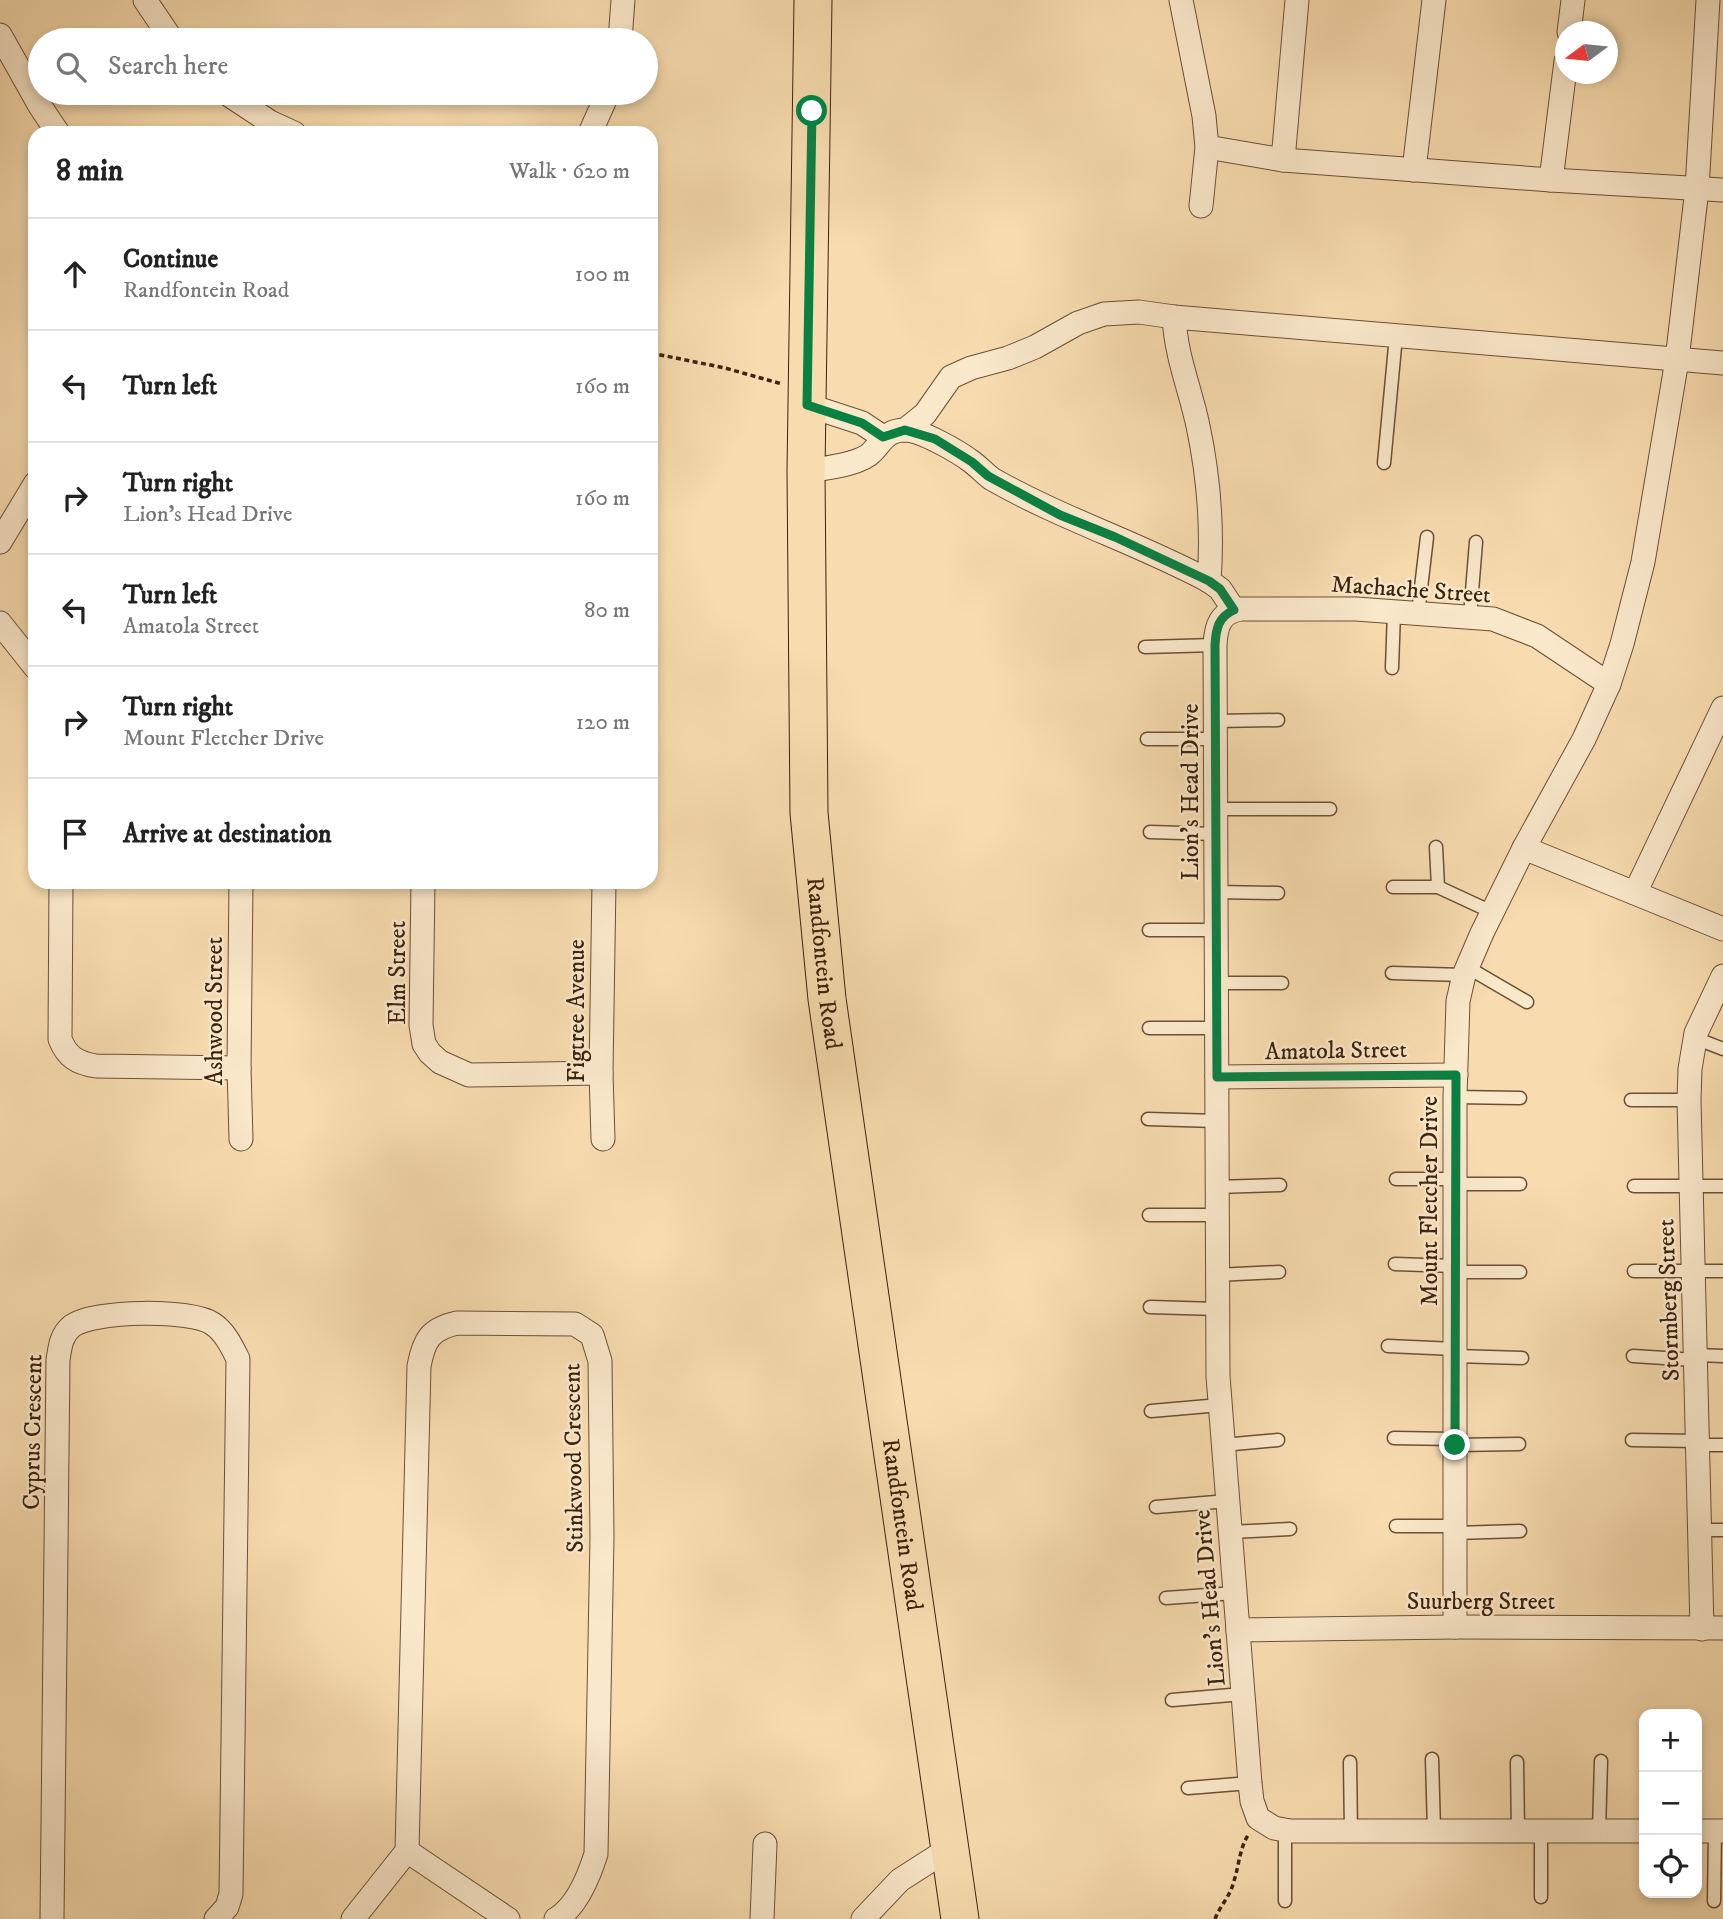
<!DOCTYPE html>
<meta charset="utf-8">
<style>
:root{--surface:#fff;--page:#f6f6f6;--text:#222;--muted:#767676;--line:#e0e0e0}
body{margin:0;font-family:"IM FELL DW Pica",serif;background:var(--page);color:var(--text)}
.controls{position:absolute;right:21px;bottom:21px;display:grid;overflow:hidden;border-radius:14px;box-shadow:0 4px 10px #0003}
.controls button{width:63px;height:63px;display:grid;place-items:center;padding:0;border:0;border-bottom:2px solid var(--line);background:var(--surface);color:var(--text);font:35px sans-serif}
.compass{position:absolute;left:1555px;top:21px;width:63px;height:63px;border-radius:50%;background:var(--surface);box-shadow:0 4px 10px #0003;rotate:255deg}
.stop{position:absolute;width:21px;height:21px;margin:-16px;border:5px solid #0b8043;border-radius:50%;background:#fff}
.stop.end{background:#0b8043;border-color:#fff;box-shadow:0 2px 7px #0008}
.list{margin:0;padding:0;list-style:none}
h2{display:flex;justify-content:space-between;align-items:center;height:91px;margin:0;padding:0 28px;font-size:30px}
h2 small{font-size:23px;font-weight:400;color:var(--muted)}
.list li{display:grid;grid-template-columns:46px 1fr auto;gap:21px;align-items:center;box-sizing:border-box;height:112px;padding:0 28px;border-top:2px solid var(--line)}
.list b{display:block;font-size:26px;white-space:nowrap}
.list p{margin:0;font-size:23px;white-space:nowrap;color:var(--muted)}
.list em{font-size:23px;font-style:normal;color:var(--muted)}
.icon{flex:none;width:38px;height:38px;fill:none;stroke:currentColor;stroke-width:2;stroke-linecap:round;stroke-linejoin:round}
.map{position:relative;flex:none;width:1723px;height:1919px;overflow:hidden}
.search{position:absolute;background:var(--surface);box-shadow:0 4px 10px #0003;left:28px;top:28px;width:630px;height:77px;display:flex;align-items:center;gap:18px;box-sizing:border-box;padding:0 24px;border-radius:38px;color:var(--muted);font-size:26px}
.panel{position:absolute;background:var(--surface);box-shadow:0 4px 10px #0003;left:28px;top:126px;width:630px;height:763px;border-radius:21px}
.map>svg:first-child{display:block}
.lines{fill:none;stroke-linecap:round;stroke-linejoin:round}
.service-casing{stroke:#6b5036;stroke-width:15}
.minor-casing{stroke:#6b5036;stroke-width:25}
.primary-casing{stroke:#3c220e;stroke-width:39}
.path{stroke:#3c220e;stroke-width:3.5;stroke-dasharray:5 3.5;stroke-linecap:butt}
.service{stroke:#fae8cb;stroke-width:12}
.minor{stroke:#fae8cb;stroke-width:23}
.primary{stroke:#f8dcaf;stroke-width:37}
.route{stroke:#0b8043;stroke-width:9}
.labels{text-anchor:middle;stroke-width:5;stroke-linejoin:round;paint-order:stroke}
.street-label{font-size:24px;fill:#3c220e;stroke:#fae8cb}
</style>
<div class="map">
<svg width="1723" height="1919" viewBox="0 0 1723 1919">
<rect width="100%" height="100%" fill="#f8dcaf"/>
<filter id="stains"><feTurbulence type="fractalNoise" baseFrequency=".00286" numOctaves="4"/><feColorMatrix values="0 0 0 0 .2 0 0 0 0 .09 0 0 0 0 .02 0 0 0 .5 -.17"/></filter>
<radialGradient id="worn" r=".72"><stop offset=".6" stop-color="#630" stop-opacity="0"/><stop offset="1" stop-color="#630" stop-opacity=".3"/></radialGradient>
<g class="lines">
<defs>
<g id="service">
<polyline points="1384,463 1396,336"/>
<polyline points="1418,613 1427,537"/>
<polyline points="1470,616 1476,542"/>
<polyline points="1145,647 1215,645"/>
<polyline points="1392,668 1394,612"/>
<polyline points="1216,721 1278,720"/>
<polyline points="1147,739 1216,739"/>
<polyline points="1216,809 1330,809"/>
<polyline points="1150,832 1215,834"/>
<polyline points="1436,847 1438,887"/>
<polyline points="1393,887 1438,887 1492,912"/>
<polyline points="1216,892 1278,893"/>
<polyline points="1149,930 1217,930"/>
<polyline points="1467,967 1527,1002"/>
<polyline points="1392,973 1464,975"/>
<polyline points="1217,983 1282,983"/>
<polyline points="1149,1028 1217,1028"/>
<polyline points="1695,1038 1723,1049"/>
<polyline points="1455,1097 1520,1098"/>
<polyline points="1631,1100 1689,1100"/>
<polyline points="1148,1119 1217,1121"/>
<polyline points="1396,1179 1455,1179"/>
<polyline points="1455,1184 1520,1184"/>
<polyline points="1634,1186 1723,1186"/>
<polyline points="1216,1187 1280,1185"/>
<polyline points="1149,1215 1217,1215"/>
<polyline points="1395,1264 1455,1266"/>
<polyline points="1634,1271 1723,1271"/>
<polyline points="1455,1272 1520,1272"/>
<polyline points="1216,1275 1279,1272"/>
<polyline points="1150,1307 1217,1309"/>
<polyline points="1388,1346 1455,1349"/>
<polyline points="1696,1355 1723,1356"/>
<polyline points="1455,1356 1522,1358"/>
<polyline points="1633,1356 1696,1360"/>
<polyline points="1151,1411 1220,1405"/>
<polyline points="1394,1438 1455,1439"/>
<polyline points="1632,1440 1698,1441"/>
<polyline points="1223,1445 1278,1440"/>
<polyline points="1455,1445 1519,1444"/>
<polyline points="1698,1445 1723,1445"/>
<polyline points="1156,1507 1228,1501"/>
<polyline points="1396,1526 1455,1526"/>
<polyline points="1700,1530 1723,1530"/>
<polyline points="1230,1532 1290,1529"/>
<polyline points="1455,1533 1520,1531"/>
<polyline points="1166,1598 1235,1593"/>
<polyline points="1172,1700 1243,1694"/>
<polyline points="1432,1759 1434,1831"/>
<polyline points="1350,1762 1351,1831"/>
<polyline points="1517,1762 1518,1831"/>
<polyline points="1188,1788 1250,1783"/>
<polyline points="1285,1830 1285,1901"/>
<polyline points="1541,1831 1541,1897"/>
<polyline points="1599,1831 1601,1761"/>
<polyline points="1714,1901 1715,1831"/>
</g>
<g id="minor">
<polyline points="145,0 172,40"/>
<polyline points="1181,0 1204,116 1207,147 1201,206"/>
<polyline points="1569,32 1573,0"/>
<polyline points="0,35 40,106 58,133"/>
<polyline points="620,40 623,0"/>
<polyline points="226,93 270,122 294,133"/>
<polyline points="590,133 608,93"/>
<polyline points="1207,147 1283,160 1551,180 1723,190"/>
<polyline points="1283,160 1297,0"/>
<polyline points="1414,170 1434,0"/>
<polyline points="1551,180 1566,61"/>
<path d="M1174,317C1176,357 1190,388 1198,426C1209,478 1213,528 1209,581"/>
<polyline points="807,405 862,423 883,437"/>
<polyline points="905,430 925,414 951,377 971,368 1008,358 1035,347 1078,323 1104,314 1139,312 1174,317 1723,363"/>
<path d="M806,471C824,468 860,465 872,452C882,442 886,430 905,430C921,430 959,452 972,462C979,467 985,474 992,479C1062,519 1138,543 1209,581L1220,589L1234,610"/>
<polyline points="0,542 35,484"/>
<polyline points="0,623 35,667"/>
<path d="M1609,684L1537,636L1493,619L1356,609H1241C1220,612 1216,626 1215,645L1218,1376L1250,1783L1252,1801L1258,1818L1274,1828L1290,1831H1644"/>
<polyline points="1524,848 1723,929"/>
<path d="M61,882L60,1039C67,1057 77,1063 96,1066L239,1068"/>
<polyline points="241,882 239,1068 241,1139"/>
<polyline points="423,882 421,1025 424,1044 430,1053 440,1062 469,1075 601,1073"/>
<polyline points="1635,893 1723,708"/>
<polyline points="1217,1077 1456,1075"/>
<polyline points="603,1139 601,1073 604,882"/>
<polyline points="1455,1627 1455,1097 1458,1001 1464,975 1482,933 1524,848 1584,739 1609,684 1622,644 1643,562 1677,360 1697,189 1708,0"/>
<polyline points="1702,1629 1689,1100 1690,1069 1696,1033 1723,976"/>
<polyline points="1238,1630 1455,1627 1723,1628"/>
<polyline points="1697,1831 1723,1831"/>
<polyline points="407,1851 508,1919"/>
<path d="M52,1919L58,1360C60,1347 61,1335 72,1326C93,1310 192,1309 213,1324C225,1332 232,1347 238,1359L231,1894L227,1907L216,1919"/>
<path d="M353,1919L407,1851L419,1366C424,1340 430,1329 457,1323L575,1324L592,1335L600,1361L602,1537L596,1854C589,1876 577,1907 556,1919"/>
<polyline points="762,1919 765,1844"/>
<polyline points="863,1919 900,1880 950,1848"/>
</g>
<g id="primary">
<path id="s1" d="M813,0L806,471L809,813L827,999L960,1919"/>
</g>
</defs>
<use href="#service" class="service-casing"/>
<use href="#minor" class="minor-casing"/>
<use href="#primary" class="primary-casing"/>
<g class="path">
<polyline points="651,353 725,368 782,384"/>
<path d="M1215,1919C1220,1906 1230,1896 1233,1884C1239,1867 1239,1850 1248,1835"/>
</g>
<use href="#service" class="service"/>
<use href="#minor" class="minor"/>
<use href="#primary" class="primary"/>
</g>
<g class="lines">
<path class="route" d="M812,111L807,405L862,423L883,437L905,430L935,439L972,462L988,476L1060,515L1115,537L1209,581L1220,589L1234,610C1218,617 1216,629 1215,645L1217,1077L1456,1075L1455,1445"/>
</g>
<g class="labels">
<g class="street-label">
<text transform="translate(1411 589) rotate(4)" y="8">Machache Street</text>
<text transform="translate(1190 792) rotate(-90)" y="8">Lion's Head Drive</text>
<text dy="8" stroke="none"><textPath href="#s1" startOffset="964">Randfontein Road</textPath></text>
<text transform="translate(397 973) rotate(-90)" y="8">Elm Street</text>
<text transform="translate(214 1011) rotate(-90)" y="8">Ashwood Street</text>
<text transform="translate(576 1011) rotate(-90)" y="8">Figtree Avenue</text>
<text transform="translate(1336 1050) rotate(-1)" y="8">Amatola Street</text>
<text transform="translate(1429 1201) rotate(-90)" y="8">Mount Fletcher Drive</text>
<text transform="translate(1668 1300) rotate(-92)" y="8">Stormberg Street</text>
<text transform="translate(32 1432) rotate(-89)" y="8">Cyprus Crescent</text>
<text transform="translate(573 1458) rotate(-91)" y="8">Stinkwood Crescent</text>
<text dy="8" stroke="none"><textPath href="#s1" startOffset="1531">Randfontein Road</textPath></text>
<text transform="translate(1209 1598) rotate(-95)" y="8">Lion's Head Drive</text>
<text x="1481" y="1609">Suurberg Street</text>
</g>
</g>
<rect width="100%" height="100%" filter="url(#stains)"/>
<rect width="100%" height="100%" fill="url(#worn)"/>
</svg>
<div class="controls">
<button>+</button>
<button>−</button>
<button><svg class="icon" aria-label="locate" viewBox="0 0 24 24"><circle cx="12" cy="12" r="6"/><path d="M12 2v4M12 18v4M2 12h4M18 12h4"/></svg></button>
</div>
<svg class="compass" viewBox="-18 -18 36 36"><path d="M0-13l5 13h-10z" fill="#e53935"/><path d="M0 13l5-13h-10z" fill="#767676"/></svg>
<div class="stop" style="left:812px;top:111px"></div>
<div class="stop end" style="left:1455px;top:1445px"></div>
<div class="search"><svg class="icon" aria-label="search" viewBox="0 0 24 24"><circle cx="10" cy="10" r="6"/><path d="M15 15l6 6"/></svg>Search here</div>
<section class="panel">
<h2>8 min<small>Walk · 620 m</small></h2>
<ul class="list">
<li><svg class="icon" aria-label="ahead" viewBox="0 0 24 24"><path d="M12 20V5M6 11l6-6 6 6"/></svg><div><b>Continue</b><p>Randfontein Road</p></div><em>100 m</em></li>
<li><svg class="icon" aria-label="left" viewBox="0 0 24 24"><path d="M17 20v-9H6M10 6l-5 5 5 5"/></svg><div><b>Turn left</b></div><em>160 m</em></li>
<li><svg class="icon" aria-label="right" viewBox="0 0 24 24"><path d="M7 20v-9h11M14 6l5 5-5 5"/></svg><div><b>Turn right</b><p>Lion's Head Drive</p></div><em>160 m</em></li>
<li><svg class="icon" aria-label="left" viewBox="0 0 24 24"><path d="M17 20v-9H6M10 6l-5 5 5 5"/></svg><div><b>Turn left</b><p>Amatola Street</p></div><em>80 m</em></li>
<li><svg class="icon" aria-label="right" viewBox="0 0 24 24"><path d="M7 20v-9h11M14 6l5 5-5 5"/></svg><div><b>Turn right</b><p>Mount Fletcher Drive</p></div><em>120 m</em></li>
<li><svg class="icon" aria-label="arrive" viewBox="0 0 24 24"><path d="M6 21V4h12l-3 4 3 4H6"/></svg><div><b>Arrive at destination</b></div></li>
</ul>
</section>
</div>
